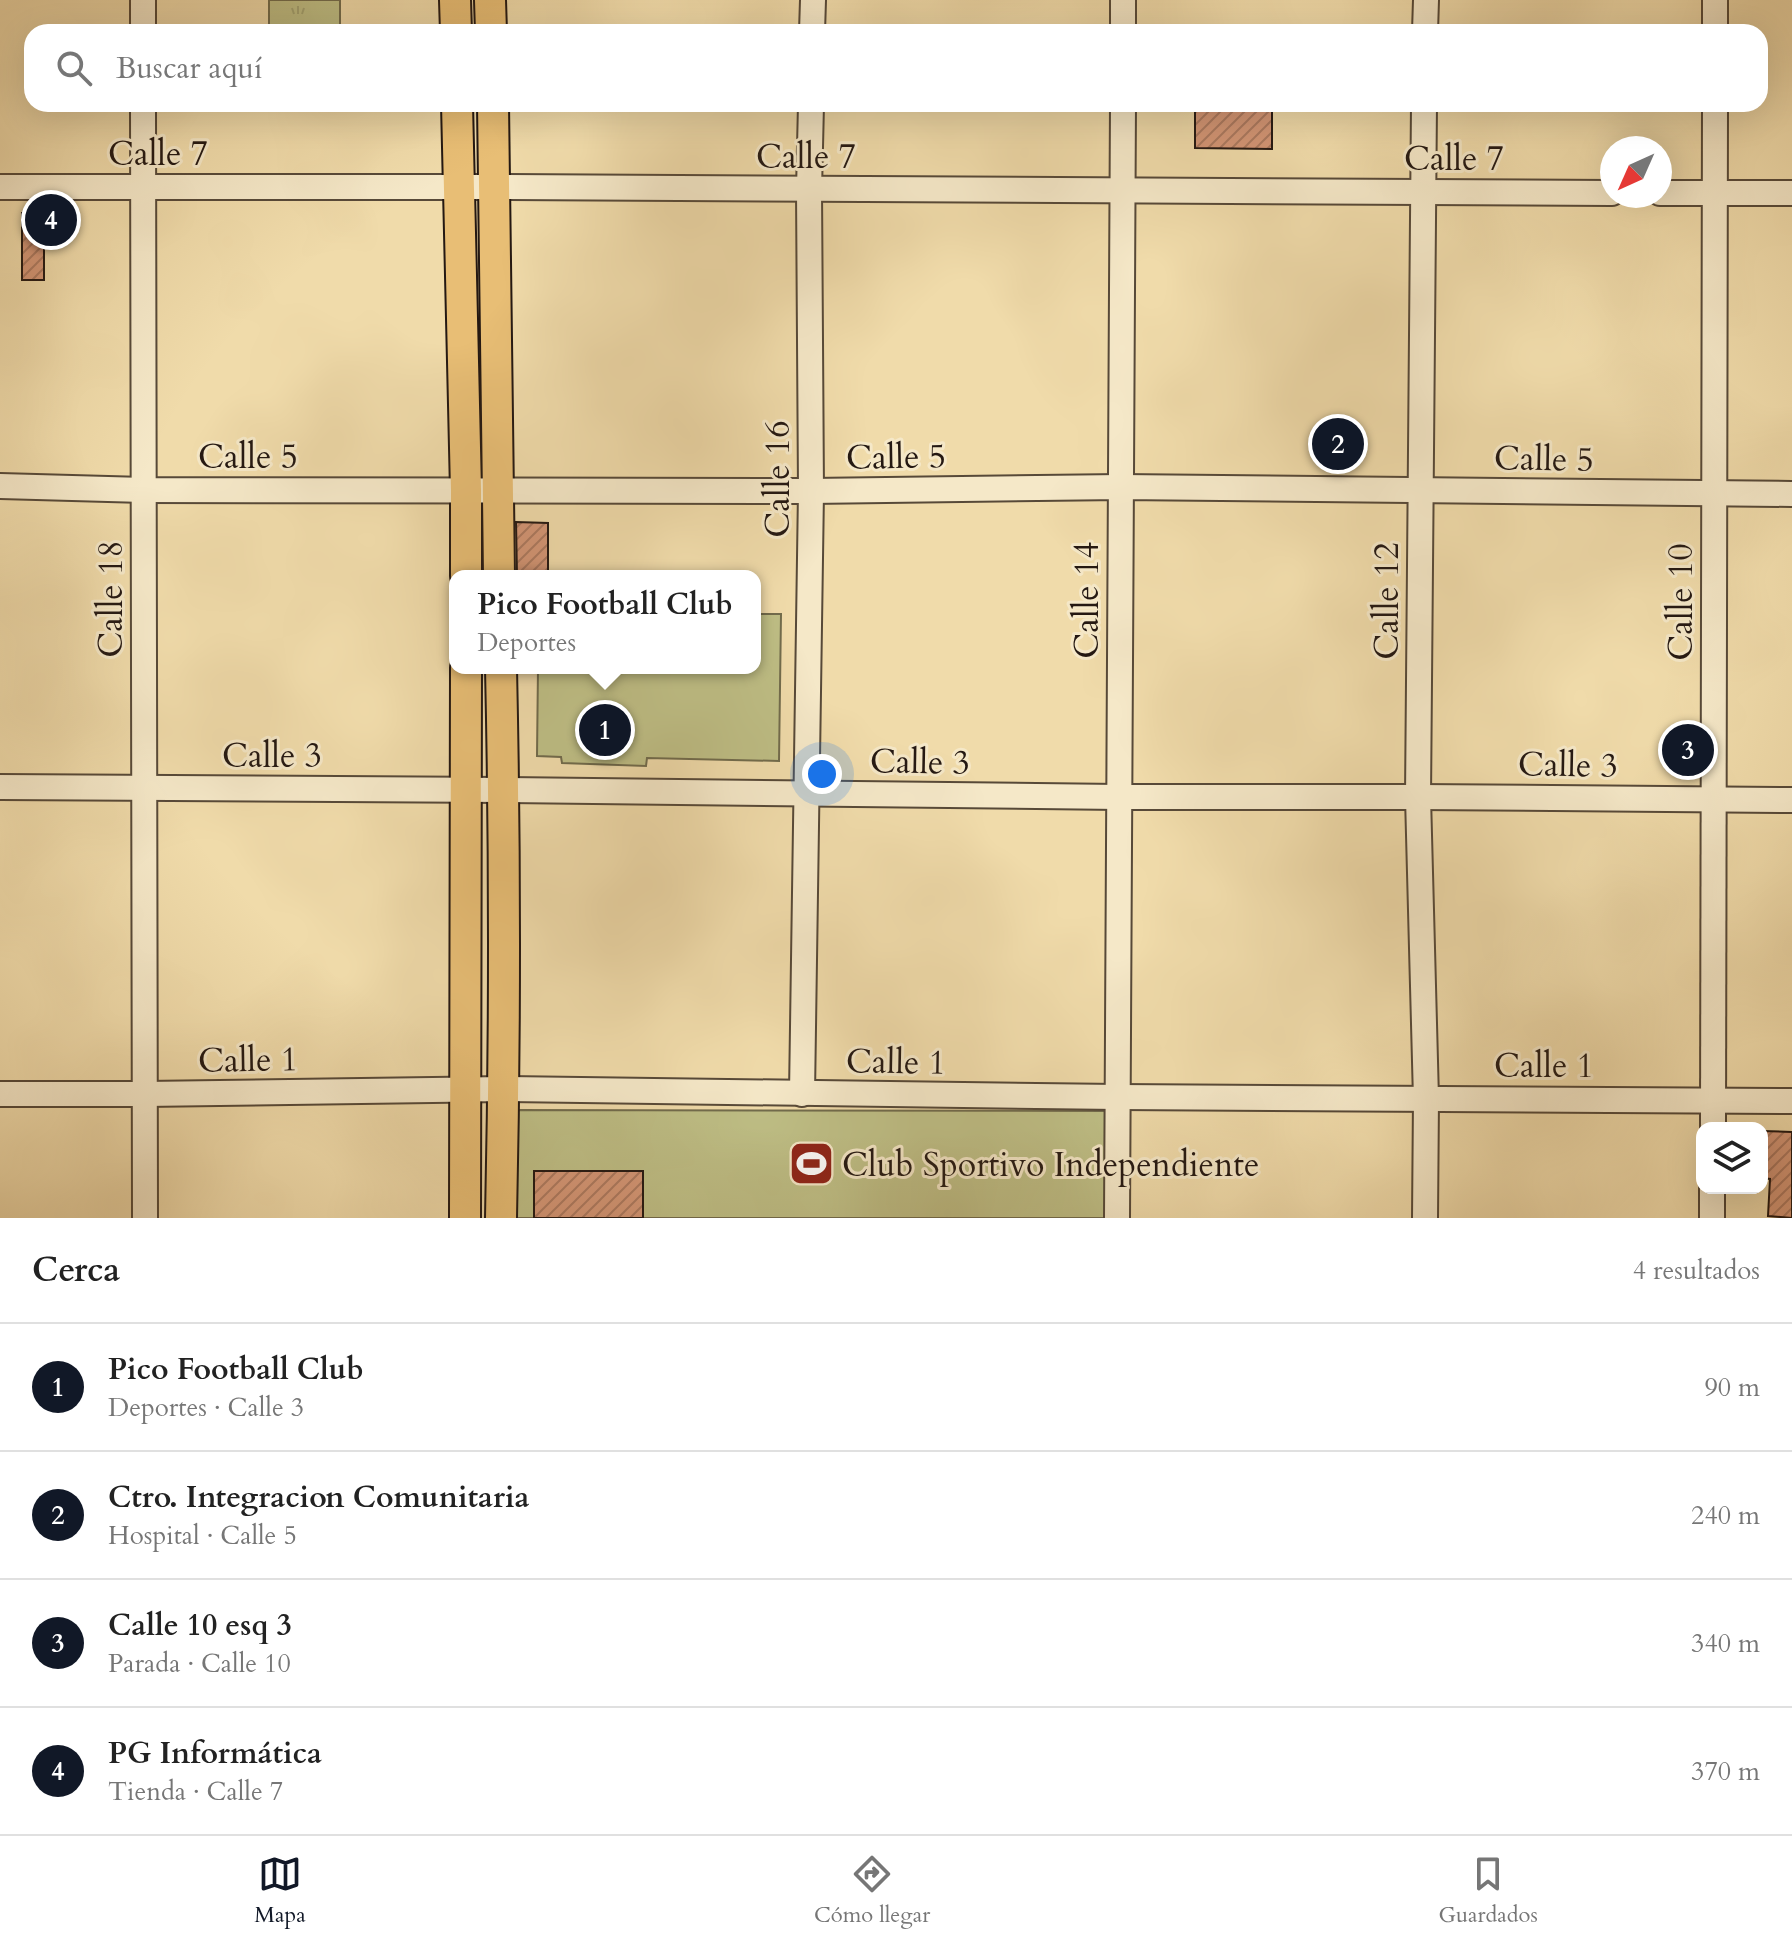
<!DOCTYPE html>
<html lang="es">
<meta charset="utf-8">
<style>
:root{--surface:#fff;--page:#f2f2f2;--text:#222;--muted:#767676;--line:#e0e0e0;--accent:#111827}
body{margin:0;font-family:Cardo,serif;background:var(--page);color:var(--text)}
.controls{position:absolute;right:24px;bottom:24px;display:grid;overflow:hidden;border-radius:16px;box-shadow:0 8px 32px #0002}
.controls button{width:72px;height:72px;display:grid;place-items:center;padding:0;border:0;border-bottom:2px solid var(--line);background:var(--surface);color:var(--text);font:40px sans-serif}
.compass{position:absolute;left:1600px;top:136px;width:72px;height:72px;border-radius:50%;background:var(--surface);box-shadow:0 8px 32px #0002;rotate:225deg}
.you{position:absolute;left:822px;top:774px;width:28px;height:28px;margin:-20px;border:6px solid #fff;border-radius:50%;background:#1a73e8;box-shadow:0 0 0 12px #1a73e833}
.badge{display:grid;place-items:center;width:52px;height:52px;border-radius:50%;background:var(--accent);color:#fff;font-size:26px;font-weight:700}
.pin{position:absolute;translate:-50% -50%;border:4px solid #fff;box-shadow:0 2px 8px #0006}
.popup{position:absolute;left:449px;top:570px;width:312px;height:104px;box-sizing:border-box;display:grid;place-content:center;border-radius:16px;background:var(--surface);filter:drop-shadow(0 2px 6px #0005);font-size:26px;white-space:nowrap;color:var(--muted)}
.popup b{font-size:30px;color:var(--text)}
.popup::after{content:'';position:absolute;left:50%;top:100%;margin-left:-16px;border:16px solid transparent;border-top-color:var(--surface)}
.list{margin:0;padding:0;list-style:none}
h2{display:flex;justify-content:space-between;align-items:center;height:104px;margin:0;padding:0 32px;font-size:34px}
h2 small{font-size:26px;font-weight:400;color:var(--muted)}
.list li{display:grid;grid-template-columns:52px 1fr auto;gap:24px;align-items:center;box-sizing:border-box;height:128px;padding:0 32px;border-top:2px solid var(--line)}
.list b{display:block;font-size:30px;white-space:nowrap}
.list p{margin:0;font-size:26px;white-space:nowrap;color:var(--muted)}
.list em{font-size:26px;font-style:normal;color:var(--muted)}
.icon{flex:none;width:44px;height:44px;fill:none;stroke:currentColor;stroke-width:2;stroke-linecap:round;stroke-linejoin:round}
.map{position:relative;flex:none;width:1792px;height:1218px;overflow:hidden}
.search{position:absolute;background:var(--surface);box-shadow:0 8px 32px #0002;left:24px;right:24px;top:24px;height:88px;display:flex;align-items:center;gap:20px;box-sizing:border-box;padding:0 28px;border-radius:24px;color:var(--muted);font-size:30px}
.sheet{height:616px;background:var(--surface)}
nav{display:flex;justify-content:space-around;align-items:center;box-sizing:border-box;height:112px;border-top:2px solid var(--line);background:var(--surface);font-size:22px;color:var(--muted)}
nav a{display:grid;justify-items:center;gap:4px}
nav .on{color:var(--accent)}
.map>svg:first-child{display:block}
.grass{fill:url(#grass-tufts);stroke:#716b4c;stroke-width:2}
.garden{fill:#bebe85;stroke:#716b4c;stroke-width:2}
.building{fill:url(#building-hatch);stroke:#241812;stroke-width:2}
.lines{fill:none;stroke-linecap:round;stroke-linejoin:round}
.minor-casing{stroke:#574938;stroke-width:28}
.major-casing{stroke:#241812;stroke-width:34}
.minor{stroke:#f5e8c8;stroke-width:24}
.major{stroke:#e8be75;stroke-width:30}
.labels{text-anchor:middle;stroke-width:6;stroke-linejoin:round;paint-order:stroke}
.street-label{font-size:34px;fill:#241812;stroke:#f5e8c8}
.poi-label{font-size:34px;fill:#241812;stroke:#f5e8c8;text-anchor:start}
</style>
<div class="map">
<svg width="1792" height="1218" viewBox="0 0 1792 1218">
<defs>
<pattern id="grass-tufts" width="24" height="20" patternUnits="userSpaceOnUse" patternTransform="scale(2)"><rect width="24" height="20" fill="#bebe85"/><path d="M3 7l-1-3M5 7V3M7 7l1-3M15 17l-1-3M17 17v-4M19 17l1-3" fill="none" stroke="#a3a372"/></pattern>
<pattern id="building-hatch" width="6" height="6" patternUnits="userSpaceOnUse" patternTransform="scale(2)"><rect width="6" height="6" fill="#d49676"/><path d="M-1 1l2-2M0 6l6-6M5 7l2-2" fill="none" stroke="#ac795f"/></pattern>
</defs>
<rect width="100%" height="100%" fill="#f0dbaa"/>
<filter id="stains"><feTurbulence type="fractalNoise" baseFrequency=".0025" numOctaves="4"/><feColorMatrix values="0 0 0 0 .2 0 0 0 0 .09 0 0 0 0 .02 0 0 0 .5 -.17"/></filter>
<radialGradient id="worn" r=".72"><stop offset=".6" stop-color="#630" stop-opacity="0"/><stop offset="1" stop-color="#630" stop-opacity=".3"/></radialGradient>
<rect class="grass" x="269" y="0" width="71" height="32"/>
<g class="garden">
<polygon points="755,614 781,614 779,761 647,758 646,766 562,763 561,757 537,756 538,668 755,668"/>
<polygon points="514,1110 1107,1111 1107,1218 514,1218"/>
</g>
<g class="building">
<polygon points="1195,104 1272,104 1272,149 1195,148"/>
<polygon points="22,213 62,214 62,242 44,242 44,280 22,280"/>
<polygon points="516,522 548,523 548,576 517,576"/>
<polygon points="1762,1131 1792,1132 1792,1218 1768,1216 1770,1179 1762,1178"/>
<rect x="534" y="1171" width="109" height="47"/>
</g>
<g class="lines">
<defs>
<g id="minor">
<polyline points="143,0 143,32"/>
<polyline points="812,32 813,0"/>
<polyline points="1123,32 1123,0"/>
<polyline points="1425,32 1426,0"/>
<polyline points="1715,32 1715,0"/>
<polyline points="143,104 145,1218"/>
<polyline points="1424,104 1418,797 1426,1099 1425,1218"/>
<polyline points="0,187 495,187 1612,193"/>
<polyline points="1660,193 1792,193"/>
<polyline points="0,486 144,490 811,491 1121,487 1792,494"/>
<polyline points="0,787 504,790 1119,797 1418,797 1792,800"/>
<polyline points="0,1094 145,1094 504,1089 1118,1097 1792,1101"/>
<polyline points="802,1094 811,491 809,190 811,104"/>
<polyline points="1713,1128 1715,104"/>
<polyline points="1117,1218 1123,104"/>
<polyline points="1712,1218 1712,1188"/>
</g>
<g id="major">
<polyline points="455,0 456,32"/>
<polyline points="490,0 491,32"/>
<polyline points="457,104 466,490 466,576"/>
<polyline points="493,104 499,576"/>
<polyline points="465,1218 466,668"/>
<path d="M501,1218C505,1035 505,851 501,668"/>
</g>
</defs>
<use href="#minor" class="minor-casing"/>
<use href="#major" class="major-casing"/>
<use href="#minor" class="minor"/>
<use href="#major" class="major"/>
</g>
<defs>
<symbol id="stadium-square" viewBox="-11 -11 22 22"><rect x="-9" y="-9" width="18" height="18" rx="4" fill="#8f2418" stroke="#f5e8c8"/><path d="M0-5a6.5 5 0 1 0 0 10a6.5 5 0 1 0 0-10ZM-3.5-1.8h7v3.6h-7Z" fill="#fff"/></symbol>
</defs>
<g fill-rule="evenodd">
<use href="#stadium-square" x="786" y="1138" width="51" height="51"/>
</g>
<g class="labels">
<g class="street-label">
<text x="158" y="165">Calle 7</text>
<text x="806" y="168">Calle 7</text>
<text x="1454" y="170">Calle 7</text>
<text x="248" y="468">Calle 5</text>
<text transform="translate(896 456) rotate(-1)" y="12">Calle 5</text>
<text transform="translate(1544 458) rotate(1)" y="12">Calle 5</text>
<text transform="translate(777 479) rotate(-90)" y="12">Calle 16</text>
<text transform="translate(110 599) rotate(-90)" y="12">Calle 18</text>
<text transform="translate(1086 600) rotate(-90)" y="12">Calle 14</text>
<text transform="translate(1386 601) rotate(-90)" y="12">Calle 12</text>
<text transform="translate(1680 602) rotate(-90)" y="12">Calle 10</text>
<text x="272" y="767">Calle 3</text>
<text transform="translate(920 761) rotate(1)" y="12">Calle 3</text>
<text transform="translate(1568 764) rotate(1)" y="12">Calle 3</text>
<text transform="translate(248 1059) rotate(-1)" y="12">Calle 1</text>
<text transform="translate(896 1061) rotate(1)" y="12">Calle 1</text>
<text x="1544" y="1077">Calle 1</text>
</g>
<g class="poi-label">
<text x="842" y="1176">Club Sportivo Independiente</text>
</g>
</g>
<rect width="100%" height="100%" filter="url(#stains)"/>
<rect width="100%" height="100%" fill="url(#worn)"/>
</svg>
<div class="controls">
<button><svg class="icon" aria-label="layers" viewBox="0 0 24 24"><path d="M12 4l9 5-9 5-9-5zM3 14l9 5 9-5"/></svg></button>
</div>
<svg class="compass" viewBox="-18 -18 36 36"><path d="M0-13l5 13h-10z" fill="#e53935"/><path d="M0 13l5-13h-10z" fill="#767676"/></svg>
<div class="you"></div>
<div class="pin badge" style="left:605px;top:730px">1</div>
<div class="popup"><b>Pico Football Club</b>Deportes</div>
<div class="pin badge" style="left:1338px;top:444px">2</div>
<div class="pin badge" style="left:1688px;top:750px">3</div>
<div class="pin badge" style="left:51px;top:220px">4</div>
<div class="search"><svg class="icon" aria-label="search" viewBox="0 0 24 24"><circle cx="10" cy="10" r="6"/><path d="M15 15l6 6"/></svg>Buscar aquí</div>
</div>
<section class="sheet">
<h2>Cerca<small>4 resultados</small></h2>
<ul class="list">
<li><span class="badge">1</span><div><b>Pico Football Club</b><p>Deportes · Calle 3</p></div><em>90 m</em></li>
<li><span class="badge">2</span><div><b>Ctro. Integracion Comunitaria</b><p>Hospital · Calle 5</p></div><em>240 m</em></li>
<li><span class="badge">3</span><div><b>Calle 10 esq 3</b><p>Parada · Calle 10</p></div><em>340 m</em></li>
<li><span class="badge">4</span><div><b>PG Informática</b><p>Tienda · Calle 7</p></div><em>370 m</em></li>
</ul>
</section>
<nav>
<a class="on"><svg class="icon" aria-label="map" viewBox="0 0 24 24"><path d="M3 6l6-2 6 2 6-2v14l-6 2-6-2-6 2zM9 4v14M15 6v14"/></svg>Mapa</a>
<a><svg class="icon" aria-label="directions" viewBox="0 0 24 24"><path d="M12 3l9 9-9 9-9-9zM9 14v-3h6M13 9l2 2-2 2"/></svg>Cómo llegar</a>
<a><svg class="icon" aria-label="saved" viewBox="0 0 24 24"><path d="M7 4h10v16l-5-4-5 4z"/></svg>Guardados</a>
</nav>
